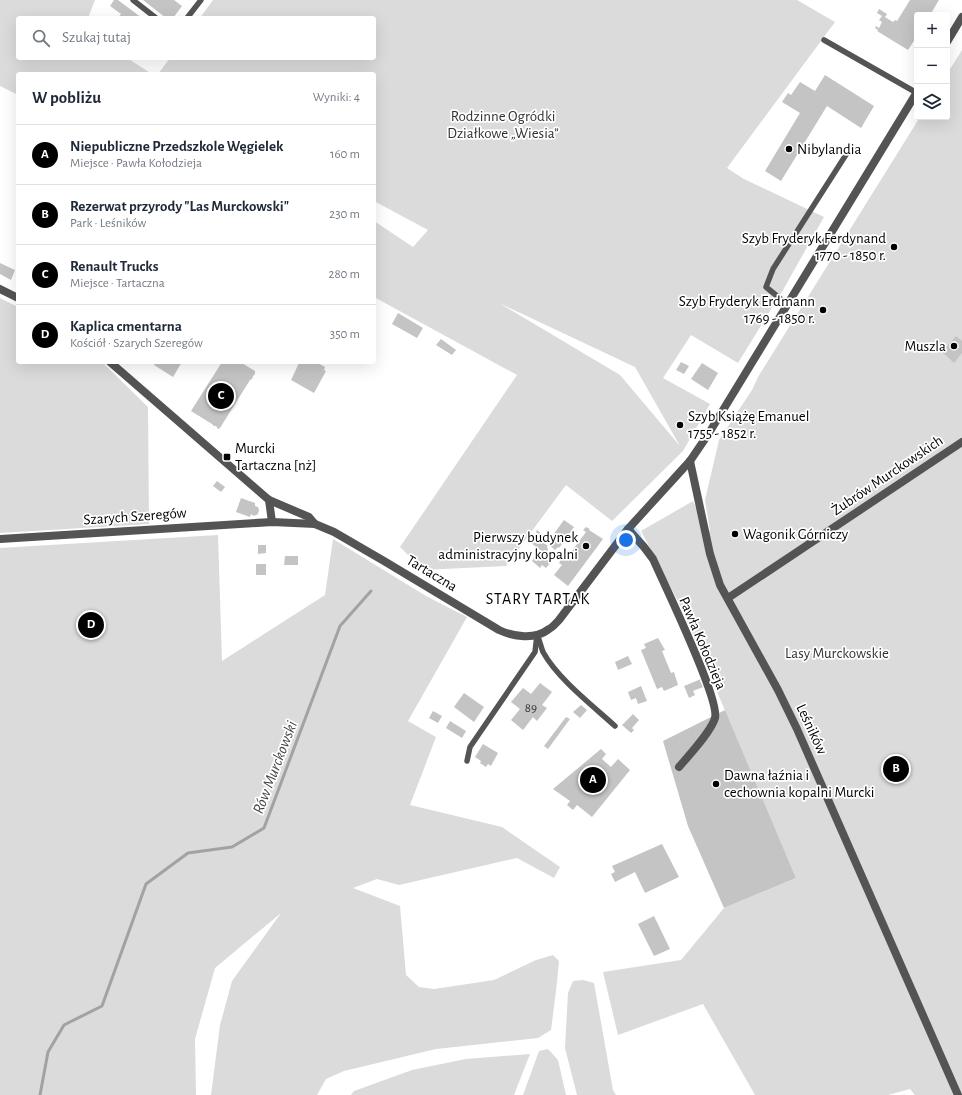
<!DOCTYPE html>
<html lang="pl">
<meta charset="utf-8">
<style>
:root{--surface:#fff;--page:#f6f6f7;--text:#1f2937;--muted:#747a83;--line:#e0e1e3;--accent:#000}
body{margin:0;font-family:"Alegreya Sans",sans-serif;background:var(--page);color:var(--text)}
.controls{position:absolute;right:12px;top:12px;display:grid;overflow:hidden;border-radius:4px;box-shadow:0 4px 16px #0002}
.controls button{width:36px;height:36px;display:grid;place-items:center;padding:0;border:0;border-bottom:1px solid var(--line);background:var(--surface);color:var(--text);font:20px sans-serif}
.you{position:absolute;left:626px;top:540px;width:14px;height:14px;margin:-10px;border:3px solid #fff;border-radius:50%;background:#1a73e8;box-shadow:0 0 0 6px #1a73e833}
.badge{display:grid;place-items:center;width:26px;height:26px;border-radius:50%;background:var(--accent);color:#fff;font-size:13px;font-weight:700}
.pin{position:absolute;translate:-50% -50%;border:2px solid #fff;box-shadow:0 1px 4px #0006}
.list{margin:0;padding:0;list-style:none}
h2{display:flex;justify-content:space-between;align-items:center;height:52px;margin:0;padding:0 16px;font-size:17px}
h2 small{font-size:13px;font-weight:400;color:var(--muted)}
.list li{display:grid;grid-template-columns:26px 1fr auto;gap:12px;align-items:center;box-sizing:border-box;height:60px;padding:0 16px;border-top:1px solid var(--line)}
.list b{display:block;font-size:15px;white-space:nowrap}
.list p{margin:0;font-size:13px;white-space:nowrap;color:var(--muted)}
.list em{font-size:13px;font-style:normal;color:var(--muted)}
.icon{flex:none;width:22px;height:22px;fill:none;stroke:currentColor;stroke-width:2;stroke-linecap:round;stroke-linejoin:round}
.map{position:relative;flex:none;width:962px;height:1095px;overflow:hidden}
.search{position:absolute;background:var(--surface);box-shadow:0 4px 16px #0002;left:16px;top:16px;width:360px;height:44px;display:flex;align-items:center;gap:10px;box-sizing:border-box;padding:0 14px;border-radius:4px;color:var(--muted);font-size:15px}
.panel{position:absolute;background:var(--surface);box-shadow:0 4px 16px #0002;left:16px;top:72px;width:360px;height:292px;border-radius:4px}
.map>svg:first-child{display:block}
.green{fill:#dbdbdb;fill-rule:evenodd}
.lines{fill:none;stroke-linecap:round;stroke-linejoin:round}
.stream{stroke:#a2a2a2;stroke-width:3}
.building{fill:#c4c4c4}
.service{stroke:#545454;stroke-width:5.5}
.minor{stroke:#545454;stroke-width:8}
.tertiary{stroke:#545454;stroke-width:8}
.poi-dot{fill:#000;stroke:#fff;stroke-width:1.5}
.labels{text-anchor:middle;stroke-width:3.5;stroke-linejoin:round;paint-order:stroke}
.number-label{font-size:13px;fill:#313131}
.park-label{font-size:15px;fill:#323232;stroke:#fff}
.poi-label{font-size:15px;fill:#000;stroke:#fff;text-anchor:start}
.street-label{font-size:15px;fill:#000;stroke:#fff}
.neighbourhood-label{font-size:16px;letter-spacing:1px;fill:#000;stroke:#fff}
.water-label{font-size:16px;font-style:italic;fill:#434343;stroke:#fff}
</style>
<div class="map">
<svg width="962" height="1095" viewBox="0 0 962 1095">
<rect width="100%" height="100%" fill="#fff"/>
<g class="green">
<polygon points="0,0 95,0 88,18 18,18 18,58 127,58 152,74 18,74 18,95 0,86"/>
<path d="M213,0H797L835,22L727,168L744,179L824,217L783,290L738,363L691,335L663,378L710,404L683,451L612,521L566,485L506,566L423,570L400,547L517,375L374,297V221L413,247L428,230L374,201V74H158L170,58H374V18H200ZM499,303L635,367L680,446L620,375Z"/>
<polygon points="962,50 962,1095 915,1095 910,1089 888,1095 755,1095 703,1004 618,1035 603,972 681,960 724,908 796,878 682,609 641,531 693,501 707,532 710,531 705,500 719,440 752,390 758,377 920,117 947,117 947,74"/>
<polygon points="0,298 18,307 18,362 102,362 148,407 149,524 0,533"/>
<polygon points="218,535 222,661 325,595 333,539 426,596 467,617 408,721 436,737 410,805 502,827 560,867 554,878 517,858 399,885 377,879 353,888 400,906 406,975 419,987 434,989 494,980 536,960 553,955 559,961 556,991 551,1030 538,1038 436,1049 344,1071 326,1079 317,1095 211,1095 220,1025 232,981 281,913 215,968 195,1039 196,1095 0,1095 0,548"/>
<polygon points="583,980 594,983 613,1090 616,1095 577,1095 565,1048 568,993 573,981"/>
<polygon points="548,1049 558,1060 566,1095 523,1095 539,1051"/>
<polygon points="530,1054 514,1095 351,1095 354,1091 412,1070 466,1059"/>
</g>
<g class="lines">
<polyline class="stream" points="40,1095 48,1052 64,1025 102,1006 146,884 188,853 232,847 264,828 340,626 371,591"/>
</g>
<g class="building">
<polygon points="114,0 118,0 142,18 118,18 121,14 110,6"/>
<polygon points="143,0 174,0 182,6 173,18 166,18"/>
<polygon points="910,0 939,0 930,15 917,15 917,36 908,50 877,31 878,30 875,28 876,26 879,28 882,22 879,20 882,16 877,13 879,9 887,14 883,20 885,17 893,22 895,20 897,21"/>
<polygon points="825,75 874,106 861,128 827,106 781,181 765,171 800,113 782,102 788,93 791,95 800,82 815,91"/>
<polygon points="0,263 15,270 11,280 0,274"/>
<polygon points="398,313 423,328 417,338 392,324"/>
<polygon points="956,336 962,341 962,353 954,363 942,352"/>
<polygon points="441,339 456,350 452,355 436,345"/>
<polygon points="156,362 182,362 173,377 154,365"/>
<polygon points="222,362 240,362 255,371 255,374 253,376 252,379 250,380 220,428 218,429 216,426 214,426 212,424 191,411"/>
<polygon points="297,362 316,362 325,367 324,370 326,371 314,393 291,380 299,363"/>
<polygon points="681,362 689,366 684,374 676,370"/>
<polygon points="702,363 718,373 708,390 691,379"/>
<polygon points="217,481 225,487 221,492 213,486"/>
<polygon points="241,498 255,503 255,506 258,507 259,510 258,514 254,516 251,514 250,517 236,512"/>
<polygon points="564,520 574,527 559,548 558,547 555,550 547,543"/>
<polygon points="586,527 590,529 589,530 603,539 568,586 554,575 562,565 559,563 563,556 566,553 569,555 586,532 583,530"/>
<polygon points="537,530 543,535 540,540 548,546 547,547 548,549 547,552 544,551 543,552 531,543 538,534 536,532"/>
<polygon points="258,545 266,545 266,553 258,554"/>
<polygon points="537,554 551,562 546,568 542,565 540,568 532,561"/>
<polygon points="285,556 298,556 298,565 284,565"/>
<rect x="256" y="564" width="10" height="11"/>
<polygon points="87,622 95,623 94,627 87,626"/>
<polygon points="658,638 665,650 662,651 671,673 674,672 678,685 664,691 662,687 657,689 641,650 646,648 644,644"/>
<polygon points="628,656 632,664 618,670 615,662"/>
<polygon points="701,679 700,681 703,687 693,691 695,695 689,698 684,686"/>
<polygon points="540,683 552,692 542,705 547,708 537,721 533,717 523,730 511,720 520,709 511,702 523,688 531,694"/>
<polygon points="641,686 647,701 638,704 636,698 631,700 628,692"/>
<polygon points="464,693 484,707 474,722 454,707"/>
<polygon points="581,705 587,710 580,718 573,712"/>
<polygon points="725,710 796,878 724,908 688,826 663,741"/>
<polygon points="433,711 442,716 438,723 429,718"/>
<polygon points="633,714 639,720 632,728 634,730 631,733 622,725"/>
<polygon points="566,717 570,719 548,749 544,746"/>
<polygon points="450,721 466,731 462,738 446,728"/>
<polygon points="483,744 498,753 491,766 488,764 486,767 480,763 481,761 475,757"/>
<polygon points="601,749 606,754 602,759 611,767 618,759 630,770 592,817 577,805 573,810 567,805 570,801 553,789"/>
<polygon points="662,844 679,877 645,893 635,872 615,882 611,874 615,872 612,866"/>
<polygon points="654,916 670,949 654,956 638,924"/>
</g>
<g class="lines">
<g class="service">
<polyline points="133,0 156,18"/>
<polyline points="187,18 201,0"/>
<polyline points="824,40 917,93"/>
<polyline points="788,305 766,287 773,269 849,150"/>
<path d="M538,637C540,642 541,647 543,652C558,679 592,705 615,726"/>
<polyline points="467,761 470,747 535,652 537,635"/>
</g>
<g class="minor">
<polyline points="690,461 710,554 720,585 778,690 797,729 958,1095"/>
<path d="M628,529L644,547L653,559C664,584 720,699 715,718C711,732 689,755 679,767"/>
<polyline points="728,598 962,442"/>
</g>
<g class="tertiary">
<polyline points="947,42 962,17"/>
<polyline points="0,289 18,298"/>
<polyline points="110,362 269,500 272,522"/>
<polyline points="269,500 309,517 315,524"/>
<path d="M0,539L272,522L315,524L334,532L384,561L499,630C514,637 535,640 549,629C553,627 556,623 559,620L628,529L690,461L709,433L917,92"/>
</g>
</g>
<g class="poi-dot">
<circle cx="789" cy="149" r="4"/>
<circle cx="894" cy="247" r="4"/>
<circle cx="823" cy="310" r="4"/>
<circle cx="954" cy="346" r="4"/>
<circle cx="680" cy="425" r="4"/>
<rect x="223" y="453" width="8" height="8" rx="2"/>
<circle cx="735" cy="534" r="4"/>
<circle cx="586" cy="546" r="4"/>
<circle cx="716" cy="784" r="4"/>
</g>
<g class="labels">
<g class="number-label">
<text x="531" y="712">89</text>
</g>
<g class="park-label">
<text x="503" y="121">Rodzinne Ogródki<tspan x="503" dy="17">Działkowe „Wiesia”</tspan></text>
<text x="837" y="658">Lasy Murckowskie</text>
</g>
<g class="poi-label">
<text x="797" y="154">Nibylandia</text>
<text x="886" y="243" text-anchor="end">Szyb Fryderyk Ferdynand<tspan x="886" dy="17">1770 - 1850 r.</tspan></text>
<text x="815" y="306" text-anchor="end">Szyb Fryderyk Erdmann<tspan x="815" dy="17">1769 - 1850 r.</tspan></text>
<text x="946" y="351" text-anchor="end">Muszla</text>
<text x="688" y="421">Szyb Książę Emanuel<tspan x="688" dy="17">1755 - 1852 r.</tspan></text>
<text x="235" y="453">Murcki<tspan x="235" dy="17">Tartaczna [nż]</tspan></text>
<text x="743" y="539">Wagonik Górniczy</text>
<text x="578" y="542" text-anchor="end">Pierwszy budynek<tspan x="578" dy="17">administracyjny kopalni</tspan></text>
<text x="724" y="780">Dawna łaźnia i<tspan x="724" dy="17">cechownia kopalni Murcki</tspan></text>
</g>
<g class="street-label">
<text transform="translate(887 475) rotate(-34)" y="5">Żubrów Murckowskich</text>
<text transform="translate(135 516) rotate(-4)" y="5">Szarych Szeregów</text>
<text transform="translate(432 573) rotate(31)" y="5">Tartaczna</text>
<text transform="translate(703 643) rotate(67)" y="5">Pawła Kołodzieja</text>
<text transform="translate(812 729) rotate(65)" y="5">Leśników</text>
</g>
<g class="neighbourhood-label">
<text x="538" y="604">STARY TARTAK</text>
</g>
<g class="water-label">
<text transform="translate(274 767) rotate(-69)" y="6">Rów Murckowski</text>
</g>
</g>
</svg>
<div class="controls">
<button>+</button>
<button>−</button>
<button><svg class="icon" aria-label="layers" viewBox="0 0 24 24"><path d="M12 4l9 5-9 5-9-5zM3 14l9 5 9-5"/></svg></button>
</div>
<div class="you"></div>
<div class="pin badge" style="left:593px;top:780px">A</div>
<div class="pin badge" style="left:896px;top:769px">B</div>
<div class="pin badge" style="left:221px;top:396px">C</div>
<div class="pin badge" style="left:91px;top:625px">D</div>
<div class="search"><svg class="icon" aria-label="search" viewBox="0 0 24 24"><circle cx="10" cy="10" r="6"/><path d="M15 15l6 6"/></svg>Szukaj tutaj</div>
<section class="panel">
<h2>W pobliżu<small>Wyniki: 4</small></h2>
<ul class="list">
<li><span class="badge">A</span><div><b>Niepubliczne Przedszkole Węgielek</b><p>Miejsce · Pawła Kołodzieja</p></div><em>160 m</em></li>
<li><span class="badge">B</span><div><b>Rezerwat przyrody &quot;Las Murckowski&quot;</b><p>Park · Leśników</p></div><em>230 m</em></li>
<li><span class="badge">C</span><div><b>Renault Trucks</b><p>Miejsce · Tartaczna</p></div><em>280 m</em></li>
<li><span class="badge">D</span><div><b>Kaplica cmentarna</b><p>Kościół · Szarych Szeregów</p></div><em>350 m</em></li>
</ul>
</section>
</div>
